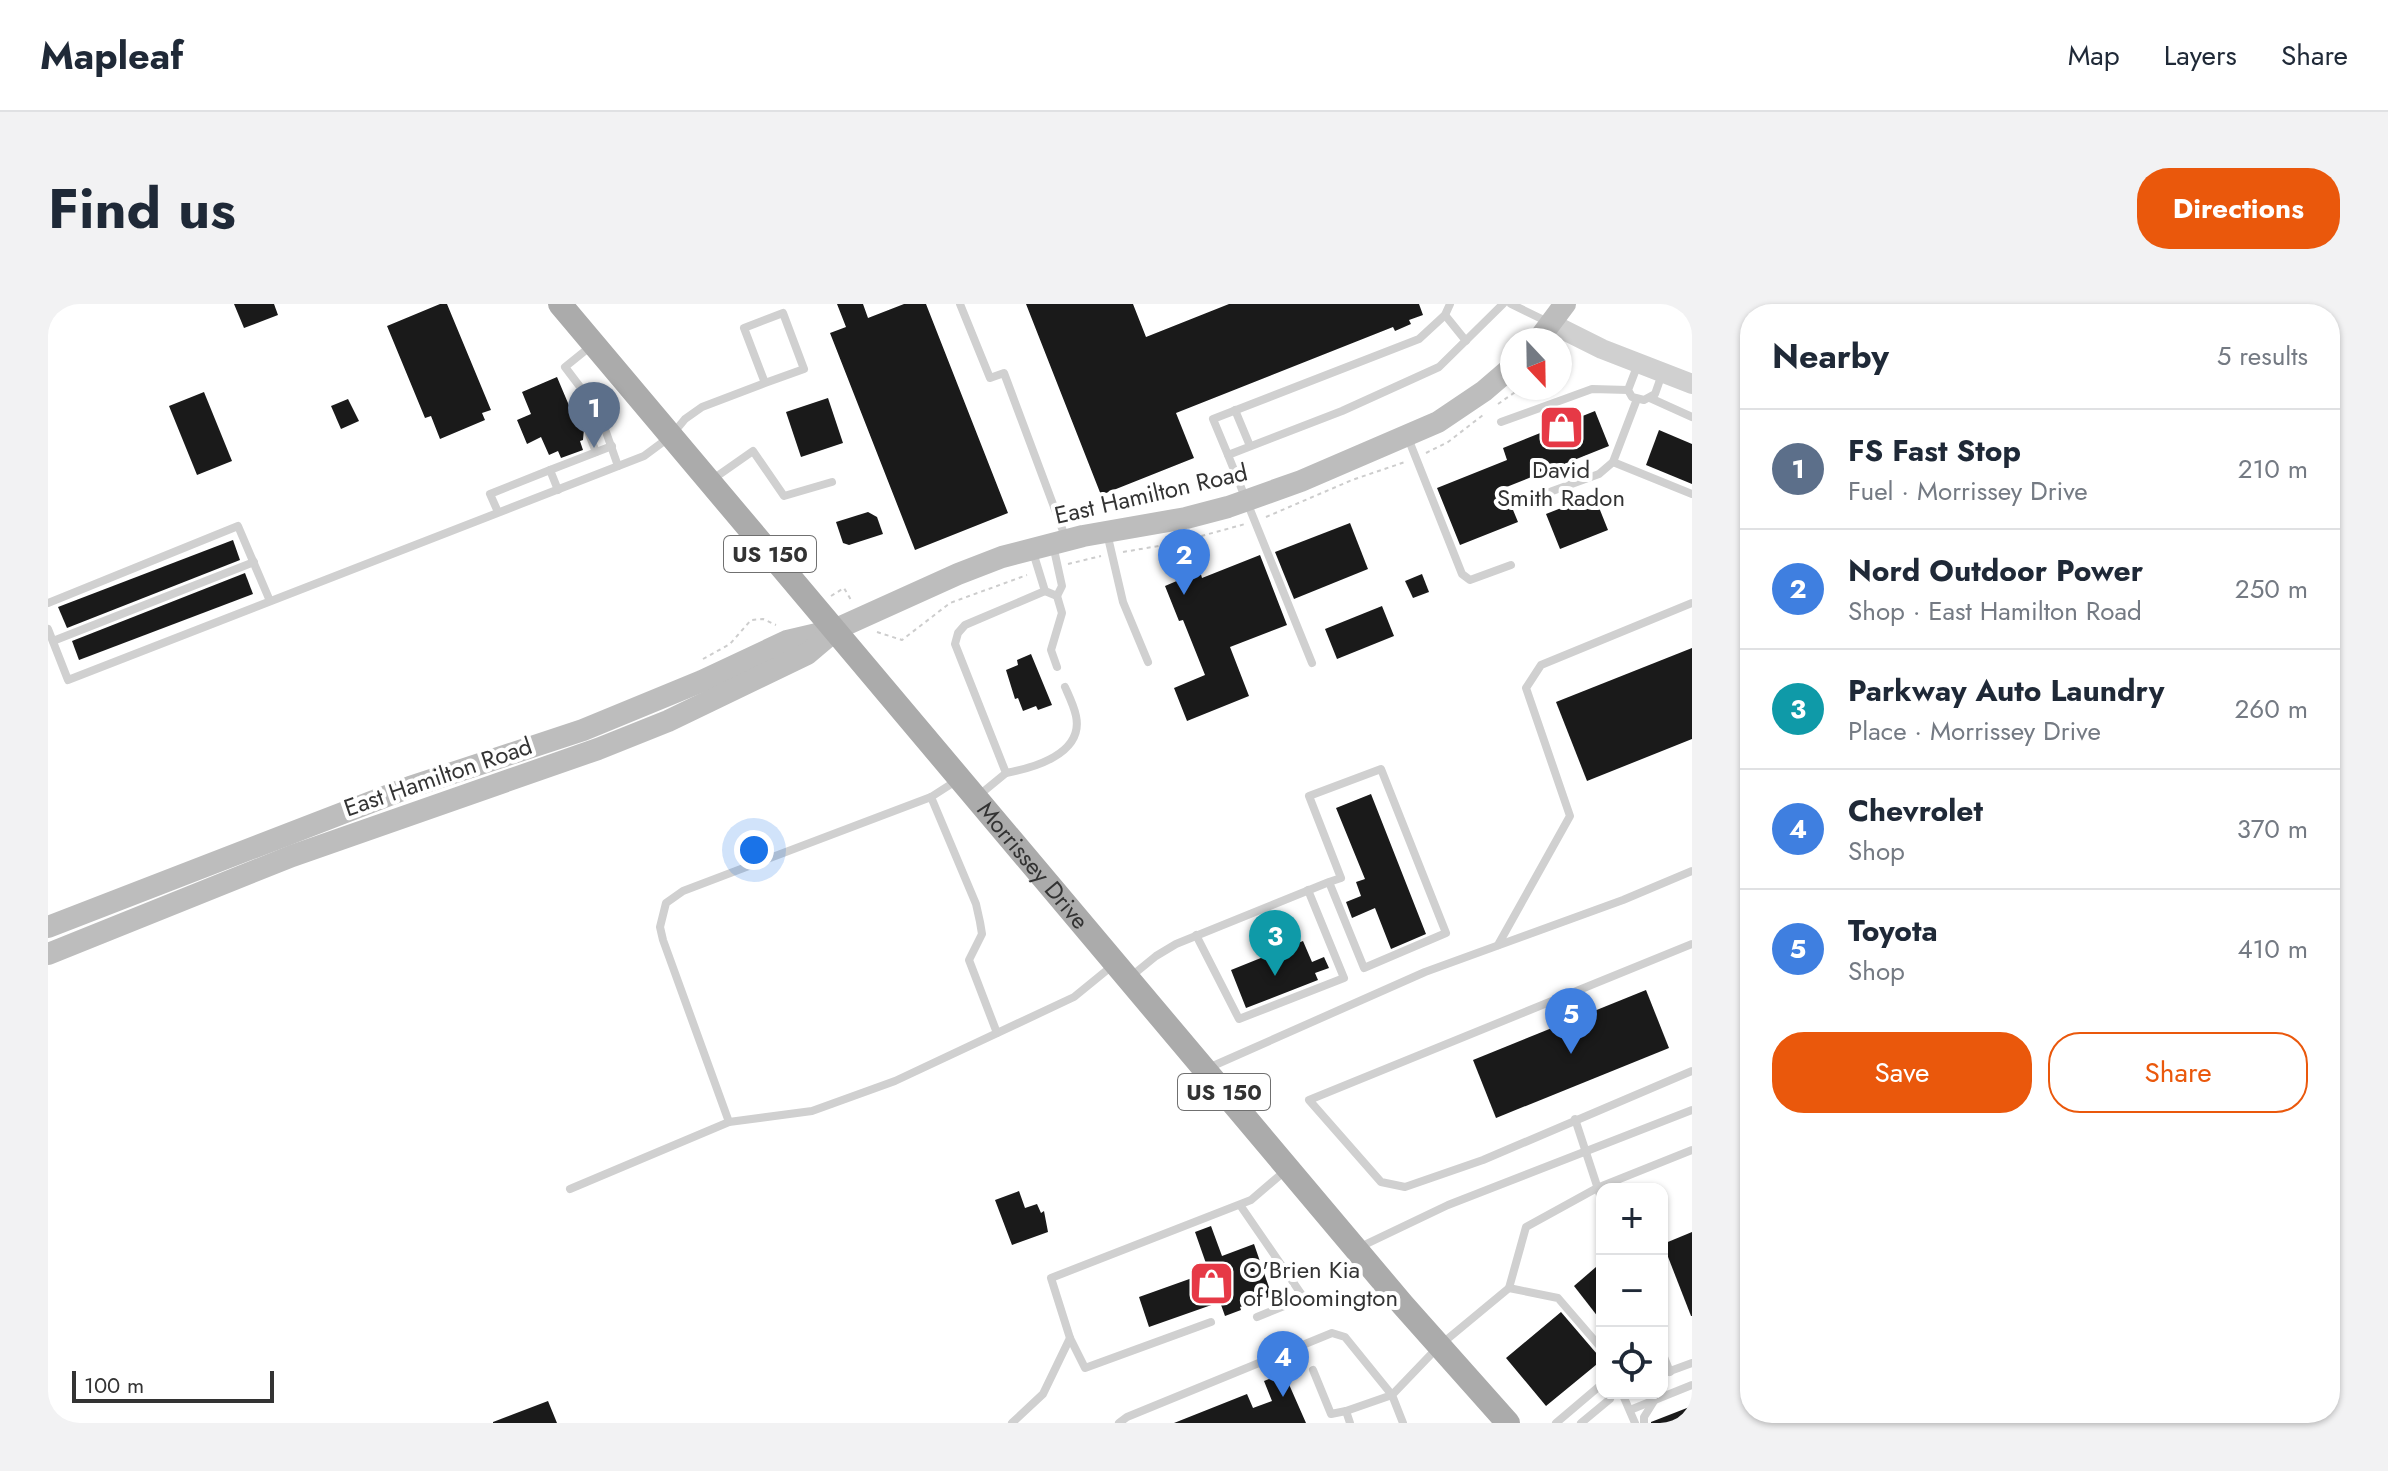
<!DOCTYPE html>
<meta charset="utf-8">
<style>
:root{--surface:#fff;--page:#f2f2f3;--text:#1f2937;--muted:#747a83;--line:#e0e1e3;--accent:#ea580c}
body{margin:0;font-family:Jost,sans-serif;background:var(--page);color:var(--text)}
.controls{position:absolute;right:24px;bottom:24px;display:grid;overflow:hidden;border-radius:16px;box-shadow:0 2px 6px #0004}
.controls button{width:72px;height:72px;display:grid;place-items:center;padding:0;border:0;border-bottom:2px solid var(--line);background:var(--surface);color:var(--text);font:40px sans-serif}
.compass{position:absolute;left:1452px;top:24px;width:72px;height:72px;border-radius:50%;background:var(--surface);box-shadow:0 2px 6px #0004;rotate:158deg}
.scale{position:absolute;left:24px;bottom:20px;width:202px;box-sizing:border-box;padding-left:8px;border:4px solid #333;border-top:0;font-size:22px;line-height:28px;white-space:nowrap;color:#333;-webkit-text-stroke:6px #fff;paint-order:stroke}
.you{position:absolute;left:706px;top:546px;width:28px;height:28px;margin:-20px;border:6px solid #fff;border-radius:50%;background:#1a73e8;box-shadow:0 0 0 12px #1a73e833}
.badge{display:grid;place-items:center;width:52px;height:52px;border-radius:50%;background:var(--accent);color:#fff;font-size:26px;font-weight:700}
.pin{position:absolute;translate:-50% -66px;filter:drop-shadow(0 2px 4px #0008)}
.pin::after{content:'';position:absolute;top:42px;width:28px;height:24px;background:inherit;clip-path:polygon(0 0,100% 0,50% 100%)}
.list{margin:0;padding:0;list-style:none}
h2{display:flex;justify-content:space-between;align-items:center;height:104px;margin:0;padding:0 32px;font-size:34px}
h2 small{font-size:26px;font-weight:400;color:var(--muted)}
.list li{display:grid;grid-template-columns:52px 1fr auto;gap:24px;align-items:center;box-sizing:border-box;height:120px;padding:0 32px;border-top:2px solid var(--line)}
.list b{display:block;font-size:30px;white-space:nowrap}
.list p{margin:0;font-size:26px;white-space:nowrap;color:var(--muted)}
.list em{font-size:26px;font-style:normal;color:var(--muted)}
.actions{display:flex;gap:16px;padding:24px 32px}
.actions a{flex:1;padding:18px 0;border:2px solid var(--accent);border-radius:32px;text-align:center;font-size:28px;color:var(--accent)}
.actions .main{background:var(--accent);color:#fff}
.icon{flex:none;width:44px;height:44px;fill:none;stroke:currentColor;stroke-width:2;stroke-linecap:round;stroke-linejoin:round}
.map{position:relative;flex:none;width:1644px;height:1119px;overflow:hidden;border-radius:32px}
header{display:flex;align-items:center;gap:48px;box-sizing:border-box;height:112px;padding:0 40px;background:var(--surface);border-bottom:2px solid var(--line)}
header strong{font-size:38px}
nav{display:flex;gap:44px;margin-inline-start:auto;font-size:28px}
.intro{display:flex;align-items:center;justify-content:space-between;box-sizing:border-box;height:192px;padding:0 48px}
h1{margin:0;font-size:56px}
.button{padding:20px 36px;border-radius:32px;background:var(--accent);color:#fff;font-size:28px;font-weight:700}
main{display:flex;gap:48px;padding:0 48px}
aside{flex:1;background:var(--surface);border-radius:32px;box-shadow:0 2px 6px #0004}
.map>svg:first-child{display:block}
.building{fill:#1a1a1a}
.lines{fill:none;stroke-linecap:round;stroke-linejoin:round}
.path{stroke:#cdcdcd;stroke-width:2;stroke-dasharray:4 4;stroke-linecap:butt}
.service{stroke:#d0d0d0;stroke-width:8}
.tertiary{stroke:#d0d0d0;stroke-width:20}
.secondary{stroke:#bdbdbd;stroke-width:22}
.primary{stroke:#ababab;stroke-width:24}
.labels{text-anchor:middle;stroke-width:8;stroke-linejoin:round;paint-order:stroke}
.shield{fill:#fff;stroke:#707070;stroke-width:2}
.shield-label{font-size:22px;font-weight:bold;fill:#333}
.poi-label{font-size:24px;fill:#333;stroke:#fff}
.street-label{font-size:24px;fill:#333;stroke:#fff}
</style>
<header>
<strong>Mapleaf</strong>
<nav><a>Map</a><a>Layers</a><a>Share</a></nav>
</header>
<div class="intro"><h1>Find us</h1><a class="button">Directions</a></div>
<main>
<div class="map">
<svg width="1644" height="1119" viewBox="0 0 1644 1119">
<rect width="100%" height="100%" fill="#fff"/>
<g class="building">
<polygon points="186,0 226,0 230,11 196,24"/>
<polygon points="392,0 399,0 443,106 434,109 437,116 392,135 383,112 377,114 339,22"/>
<polygon points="789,0 815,0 820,14 856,0 878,0 960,209 867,246 782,29 798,23"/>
<polygon points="978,0 1085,0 1098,33 1181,0 1371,0 1375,11 1361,16 1363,20 1347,27 1345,23 1128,109 1146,154 1053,191"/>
<polygon points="509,73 528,118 537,122 544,111 550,126 541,123 536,125 535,136 532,137 535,146 513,154 510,147 501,151 493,133 479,140 469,116 483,110 474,88"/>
<polygon points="156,88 184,157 149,171 121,102"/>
<polygon points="780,94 795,139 753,153 738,108"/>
<polygon points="300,95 311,117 293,125 283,102"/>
<polygon points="1547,107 1561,142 1456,184 1470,218 1412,241 1389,184 1459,156 1455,144"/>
<polygon points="1611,126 1644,140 1644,180 1598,161"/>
<polygon points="1546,191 1560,226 1512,245 1498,210"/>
<polygon points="820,208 829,213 835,230 801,241 795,239 788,218"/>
<polygon points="1302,219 1320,265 1246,295 1227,248"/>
<polygon points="185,236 192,256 19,324 10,303"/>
<polygon points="1212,251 1239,321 1182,343 1201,392 1139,417 1126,384 1157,371 1135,316 1131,317 1117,282 1152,267 1154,274"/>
<polygon points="197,269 205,290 31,356 24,337"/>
<polygon points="1374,270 1381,288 1365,294 1357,277"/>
<polygon points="1334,302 1346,332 1289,355 1277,325"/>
<polygon points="1644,344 1644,435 1539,477 1508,398"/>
<polygon points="983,350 1004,401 990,406 988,402 975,407 970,394 967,395 958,366 970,361 969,356"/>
<polygon points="1323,490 1378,630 1343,645 1327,604 1304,614 1298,598 1313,592 1308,578 1317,575 1288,504"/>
<polygon points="1255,637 1264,658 1276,653 1281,664 1267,669 1270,676 1198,704 1183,666"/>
<polygon points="1598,686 1621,744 1448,814 1425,756"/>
<polygon points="971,887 977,904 989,900 993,909 996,907 1000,928 964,941 947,896"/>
<polygon points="1163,922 1174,952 1206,940 1224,992 1192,1003 1193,1006 1177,1012 1172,998 1101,1023 1091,993 1161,968 1147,928"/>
<polygon points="1644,928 1644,1012 1643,1012 1615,940"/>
<polygon points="1548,963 1554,970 1554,1018 1526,982"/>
<polygon points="1513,1008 1549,1050 1554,1052 1554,1056 1498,1102 1458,1054"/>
<polygon points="1236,1069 1258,1119 1126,1119 1199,1090 1205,1104 1224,1097 1216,1077"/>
<polygon points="500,1097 509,1119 445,1119 445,1118"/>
<polygon points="1644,1102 1644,1119 1603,1119 1603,1118"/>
</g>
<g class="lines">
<g class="path">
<polyline points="1450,100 1473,84"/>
<polyline points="1378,149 1400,138 1435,111"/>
<polyline points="1218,213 1304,176 1357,158"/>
<polyline points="1075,248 1128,239 1197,220"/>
<polyline points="1020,260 1053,252"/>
<polyline points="783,292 796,284 803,296"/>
<polyline points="829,328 854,336 902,299 979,271"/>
<polyline points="655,355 682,340 703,316 715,315 728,321"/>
</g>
<g class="service">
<polyline points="912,0 942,74 956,69 1018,235"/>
<polyline points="1463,0 1500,18"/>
<polyline points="1397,11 1418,37"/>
<polyline points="543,42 517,63 551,108 570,162"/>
<polyline points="1590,60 1580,86 1584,93 1596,96 1607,90 1614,70"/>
<polyline points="1602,94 1644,113"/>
<polyline points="1187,106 1202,142"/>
<polyline points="535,115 530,104 536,89"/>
<polyline points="1453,118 1544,85 1580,86"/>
<polyline points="541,130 548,148"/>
<polyline points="1360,134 1414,270 1422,276 1463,261"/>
<polyline points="1180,151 1165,115 1371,35 1397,11 1402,0"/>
<polyline points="1565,158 1644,190"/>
<polyline points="665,175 705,147 736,192 784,178"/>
<polyline points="510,186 502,166 564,142"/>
<polyline points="1488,193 1551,170 1565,158 1589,95"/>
<polyline points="450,208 442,190 502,166"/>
<polyline points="1059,229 1075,298 1100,358"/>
<polyline points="984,245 997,287 1009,292 1014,282 1005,241"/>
<polyline points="1009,292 1014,309 1003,346 1009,363"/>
<polyline points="0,299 190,222 222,297"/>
<polyline points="0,325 20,376 596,152 623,132 637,115 654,103 717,79 696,24 735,9 756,65 717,79"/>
<polyline points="5,337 206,258"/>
<polyline points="1264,359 1180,151 1294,107 1391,63 1455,0"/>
<path d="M958,469C985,464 1036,450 1028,412C1026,402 1021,392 1017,383"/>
<polyline points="930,492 958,469 907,340 910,329 917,321 997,287"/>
<polyline points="883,493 928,600 932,618 934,630 921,656 949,729"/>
<polyline points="1148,631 1191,715 1296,674 1260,586"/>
<polyline points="1644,640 1261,796 1333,878 1357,883 1435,856 1644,767"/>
<polyline points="1450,641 1522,512 1478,384 1493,361 1644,299"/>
<polyline points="1081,674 1108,652 1128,640 1281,578 1316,664 1398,629 1333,465 1261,492 1293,574 1281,578"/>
<polyline points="1158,765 1377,668 1575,596 1644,567"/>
<polyline points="1527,815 1554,897"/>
<polyline points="681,818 615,636 612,623 618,599 635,587 883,493 911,475"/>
<polyline points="522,885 681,818 764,807 847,777 1026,693 1064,662"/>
<polyline points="1192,901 1256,994 1209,1013"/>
<polyline points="1312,943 1400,901 1644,806"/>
<polyline points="1461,984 1510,994 1554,1045"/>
<polyline points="1022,1034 1037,1064 1163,1018"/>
<polyline points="1614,1048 1622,1068"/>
<polyline points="1265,1066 1283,1110 1298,1107"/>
<polyline points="1614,1070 1644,1059"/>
<polyline points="1574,1089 1587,1119"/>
<polyline points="1582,1106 1644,1081"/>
<polyline points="964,1119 995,1090 1022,1034 1003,974 1203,896 1237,867"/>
<polyline points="1071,1119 1079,1113 1284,1029 1297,1033 1344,1091 1298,1107 1302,1119"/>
<polyline points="1355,1119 1344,1091 1391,1042 1461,984 1478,923 1549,884 1644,846"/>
<polyline points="1508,1119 1554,1080"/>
<polyline points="1533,1119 1562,1095 1564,1089"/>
<polyline points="1596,1119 1596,1113 1606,1097"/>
</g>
<polyline class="tertiary" points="1504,20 1554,45 1644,80"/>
<g class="secondary">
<polyline points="1490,36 1517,0"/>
<polyline points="0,623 362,483 535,426 654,377 739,337 786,326 910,270 954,253 1035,232 1138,214 1180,203 1253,177 1390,118 1436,87 1464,63"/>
<polyline points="0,650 244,552 550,445 620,417 759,350 785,328"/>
</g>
<path class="primary" id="s1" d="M512,0L1355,1001L1460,1119"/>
</g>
<defs>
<symbol id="shop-square" viewBox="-11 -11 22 22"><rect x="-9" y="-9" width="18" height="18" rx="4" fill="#e63946" stroke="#fff"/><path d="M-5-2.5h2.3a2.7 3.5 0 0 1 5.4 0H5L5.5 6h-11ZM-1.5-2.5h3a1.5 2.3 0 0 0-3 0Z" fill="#fff"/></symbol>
</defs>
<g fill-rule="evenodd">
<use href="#shop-square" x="1488" y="98" width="51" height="51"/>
<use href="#shop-square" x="1138" y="954" width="51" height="51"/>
</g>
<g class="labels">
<g class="shield">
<rect x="676" y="232" width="92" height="36" rx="6"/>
<rect x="1130" y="770" width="92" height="36" rx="6"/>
</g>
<g class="shield-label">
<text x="722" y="258">US 150</text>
<text x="1176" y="796">US 150</text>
</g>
<g class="poi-label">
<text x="1513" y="174">David<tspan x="1513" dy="28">Smith Radon</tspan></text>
<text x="1195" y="974" text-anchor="start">O'Brien Kia<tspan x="1195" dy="28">of Bloomington</tspan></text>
</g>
<g class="street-label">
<text transform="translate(1103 190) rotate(-13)" y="8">East Hamilton Road</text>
<text transform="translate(390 473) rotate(-19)" y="8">East Hamilton Road</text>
<text dy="8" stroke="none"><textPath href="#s1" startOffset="734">Morrissey Drive</textPath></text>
</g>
</g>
</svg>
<div class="controls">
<button>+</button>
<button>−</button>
<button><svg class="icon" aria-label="locate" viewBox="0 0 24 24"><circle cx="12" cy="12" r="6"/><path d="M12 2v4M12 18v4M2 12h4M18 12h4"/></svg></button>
</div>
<svg class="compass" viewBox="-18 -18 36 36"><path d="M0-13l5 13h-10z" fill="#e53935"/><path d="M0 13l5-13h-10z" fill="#747a83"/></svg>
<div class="scale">100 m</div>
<div class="you"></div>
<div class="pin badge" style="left:546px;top:144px;background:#5c6f8a">1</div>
<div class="pin badge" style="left:1136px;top:291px;background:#3f7fe0">2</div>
<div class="pin badge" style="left:1227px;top:672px;background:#0f9aa8">3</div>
<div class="pin badge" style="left:1235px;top:1093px;background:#3f7fe0">4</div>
<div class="pin badge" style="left:1523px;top:750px;background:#3f7fe0">5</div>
</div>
<aside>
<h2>Nearby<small>5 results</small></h2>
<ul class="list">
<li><span class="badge" style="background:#5c6f8a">1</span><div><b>FS Fast Stop</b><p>Fuel · Morrissey Drive</p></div><em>210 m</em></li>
<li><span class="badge" style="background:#3f7fe0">2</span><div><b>Nord Outdoor Power</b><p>Shop · East Hamilton Road</p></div><em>250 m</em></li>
<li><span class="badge" style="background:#0f9aa8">3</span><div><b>Parkway Auto Laundry</b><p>Place · Morrissey Drive</p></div><em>260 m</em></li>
<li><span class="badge" style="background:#3f7fe0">4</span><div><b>Chevrolet</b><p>Shop</p></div><em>370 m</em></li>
<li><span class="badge" style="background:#3f7fe0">5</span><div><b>Toyota</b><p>Shop</p></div><em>410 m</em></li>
</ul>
<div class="actions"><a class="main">Save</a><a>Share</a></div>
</aside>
</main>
